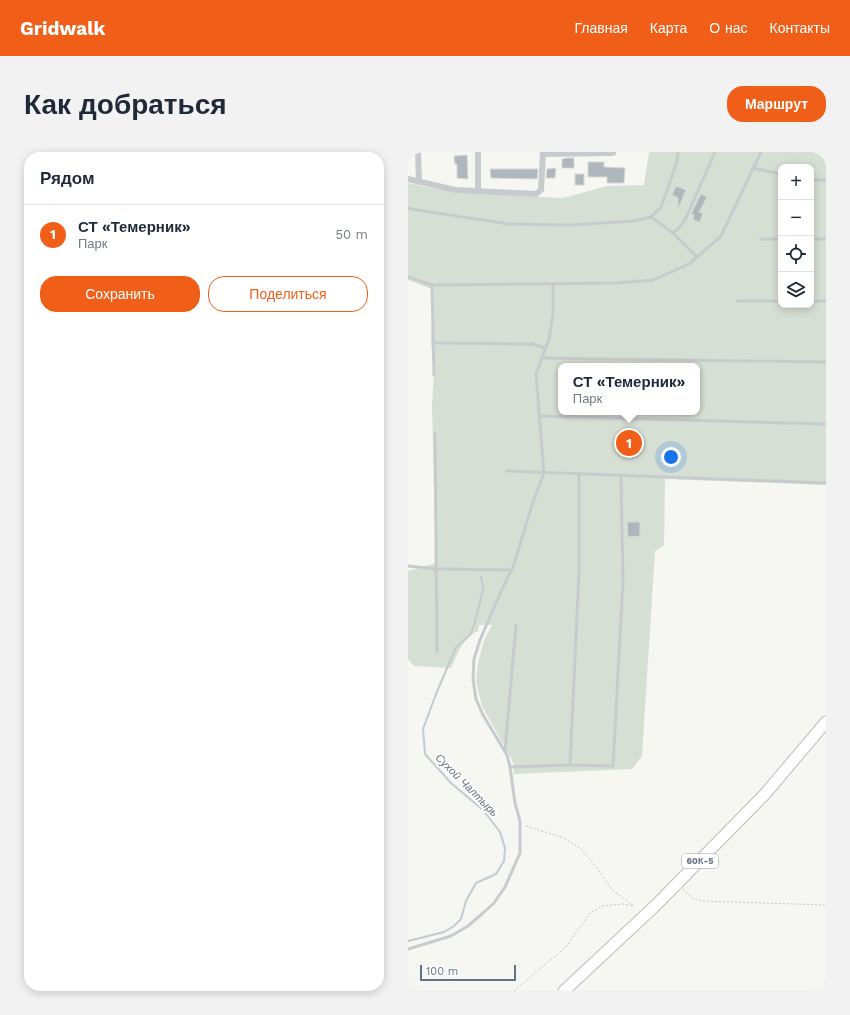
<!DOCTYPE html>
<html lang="ru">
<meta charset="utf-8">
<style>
:root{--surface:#fff;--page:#f2f2f3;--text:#1f2937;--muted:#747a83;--line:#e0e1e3;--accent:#f15e18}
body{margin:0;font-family:"Work Sans",sans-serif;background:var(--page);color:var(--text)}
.controls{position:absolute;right:12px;top:12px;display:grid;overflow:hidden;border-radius:8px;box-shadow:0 2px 10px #0003}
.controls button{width:36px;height:36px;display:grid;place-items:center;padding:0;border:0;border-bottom:1px solid var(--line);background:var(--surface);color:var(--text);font:20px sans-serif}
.scale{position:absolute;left:12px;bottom:10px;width:96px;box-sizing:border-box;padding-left:4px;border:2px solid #637386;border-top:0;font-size:11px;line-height:14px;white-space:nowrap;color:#637386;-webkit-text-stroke:3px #fff;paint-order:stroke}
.you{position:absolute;left:263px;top:305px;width:14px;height:14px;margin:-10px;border:3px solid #fff;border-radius:50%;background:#1a73e8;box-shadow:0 0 0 6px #1a73e833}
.badge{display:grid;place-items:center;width:26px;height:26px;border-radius:50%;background:var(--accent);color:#fff;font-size:13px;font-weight:700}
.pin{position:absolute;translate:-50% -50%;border:2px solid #fff;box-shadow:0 1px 4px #0006}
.popup{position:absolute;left:150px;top:211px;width:142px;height:52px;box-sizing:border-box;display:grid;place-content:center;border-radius:8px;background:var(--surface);filter:drop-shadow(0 1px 3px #0005);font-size:13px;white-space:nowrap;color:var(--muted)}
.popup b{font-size:15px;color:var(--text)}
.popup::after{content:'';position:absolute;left:50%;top:100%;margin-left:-8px;border:8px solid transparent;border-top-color:var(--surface)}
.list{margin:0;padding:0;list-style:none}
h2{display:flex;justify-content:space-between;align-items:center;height:52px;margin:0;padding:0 16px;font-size:17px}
h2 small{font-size:13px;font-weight:400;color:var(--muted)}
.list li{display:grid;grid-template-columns:26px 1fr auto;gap:12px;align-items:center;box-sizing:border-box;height:60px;padding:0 16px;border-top:1px solid var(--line)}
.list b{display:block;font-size:15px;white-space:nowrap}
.list p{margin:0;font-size:13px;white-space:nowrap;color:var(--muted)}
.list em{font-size:13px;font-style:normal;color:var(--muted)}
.actions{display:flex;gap:8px;padding:12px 16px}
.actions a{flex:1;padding:9px 0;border:1px solid var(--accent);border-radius:16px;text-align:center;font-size:14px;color:var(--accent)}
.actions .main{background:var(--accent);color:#fff}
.icon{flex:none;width:22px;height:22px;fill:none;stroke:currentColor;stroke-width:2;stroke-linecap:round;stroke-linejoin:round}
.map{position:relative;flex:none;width:418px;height:839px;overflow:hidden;border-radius:16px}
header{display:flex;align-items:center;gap:24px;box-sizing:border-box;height:56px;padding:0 20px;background:var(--accent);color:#fff}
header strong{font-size:19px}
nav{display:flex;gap:22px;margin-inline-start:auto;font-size:14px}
.intro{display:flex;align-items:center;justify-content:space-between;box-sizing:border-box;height:96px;padding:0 24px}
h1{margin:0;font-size:28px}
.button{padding:10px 18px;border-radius:16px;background:var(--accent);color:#fff;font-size:14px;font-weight:700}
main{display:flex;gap:24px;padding:0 24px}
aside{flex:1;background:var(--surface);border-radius:16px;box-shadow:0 2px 10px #0003}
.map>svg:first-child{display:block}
.green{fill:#d6dfd3;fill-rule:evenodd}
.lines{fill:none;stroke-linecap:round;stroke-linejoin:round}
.stream{stroke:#c1cbd0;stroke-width:2}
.building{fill:#afb6bc;stroke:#d7d8d5}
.trunk-casing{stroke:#babcbf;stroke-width:13}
.path{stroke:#c1c2c4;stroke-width:1;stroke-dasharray:2 2;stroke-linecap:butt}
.service{stroke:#c8cbce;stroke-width:3}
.minor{stroke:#c8cbce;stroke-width:6}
.trunk{stroke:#fff;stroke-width:11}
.labels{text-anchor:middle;stroke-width:4;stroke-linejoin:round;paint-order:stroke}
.shield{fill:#fff;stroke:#929daa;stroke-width:1}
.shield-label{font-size:9px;font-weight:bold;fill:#637386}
.water-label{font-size:11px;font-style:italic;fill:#5f7683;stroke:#fff}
</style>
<header>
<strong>Gridwalk</strong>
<nav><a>Главная</a><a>Карта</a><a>О нас</a><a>Контакты</a></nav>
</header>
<div class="intro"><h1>Как добраться</h1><a class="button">Маршрут</a></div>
<main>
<aside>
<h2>Рядом<small></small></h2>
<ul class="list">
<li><span class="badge">1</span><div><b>СТ «Темерник»</b><p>Парк</p></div><em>50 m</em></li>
</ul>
<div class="actions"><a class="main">Сохранить</a><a>Поделиться</a></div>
</aside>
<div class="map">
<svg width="418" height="839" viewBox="0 0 418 839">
<rect width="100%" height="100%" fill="#f6f6f2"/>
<path class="green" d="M241,0H418V333L257,327L256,393L247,399L234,604L224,617L106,622L105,610L74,554L68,529L70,511L76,488L84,473H71L70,479C54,487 50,501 43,516L6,514L0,507V419L28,411L24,254L26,219L23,189L26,138L0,128V31L47,41L155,46L199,34L236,33ZM373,15H403V153H373ZM153,214H289V260H153Z"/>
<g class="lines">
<polyline class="stream" points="0,789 36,780 46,774 53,767 58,749 68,731 88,722 96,709 97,696 92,680 75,658 43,631 17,602 15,577 28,542 48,495 62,483 66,474 75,438 73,424"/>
</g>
<g class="building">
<polygon points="59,3 60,27 49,26 49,12 47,12 46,4"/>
<polygon points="159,6 166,6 166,16 154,16 154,7"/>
<polygon points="180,10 196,10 196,15 217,16 216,31 199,31 199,25 180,25"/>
<polygon points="148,16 147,26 138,26 139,17"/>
<polygon points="82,17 130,17 129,27 83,26"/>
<rect x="167" y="22" width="9" height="11"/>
<polygon points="268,34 278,38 270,57 270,46 264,43"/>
<polygon points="293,42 299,45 291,60 295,61 292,70 285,68 286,63 283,62"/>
<polygon points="219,370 232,370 232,384 220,385"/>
</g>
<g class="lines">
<defs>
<polyline id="trunk" points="156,839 248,753 357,642 418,570"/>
</defs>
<use href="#trunk" class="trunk-casing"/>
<g class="path">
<polyline points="118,674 156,686 172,696 189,716 204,738 226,754"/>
<polyline points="275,737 284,746 293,749 418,753"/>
<polyline points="106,839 110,835 158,795 182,761 194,754 215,752 226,754"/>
</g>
<g class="service">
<polyline points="345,16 373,22"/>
<polyline points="403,28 418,28"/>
<polyline points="0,56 9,58 101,72 161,73 226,69 243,65 253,55 269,10 270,0"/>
<polyline points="243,65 265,81 289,105"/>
<polyline points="265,81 270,77 277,68 307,0"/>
<polyline points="353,87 373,87"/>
<polyline points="403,87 418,87"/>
<polyline points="0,125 24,133 210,131 245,128 281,112 313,84 353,0"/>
<polyline points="24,133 26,223"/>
<polyline points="329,149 373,149"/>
<polyline points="403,149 418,149"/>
<polyline points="25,191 124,192 137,196"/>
<polyline points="133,206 418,210"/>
<polyline points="132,264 418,272"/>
<polyline points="27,282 29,500"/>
<polyline points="99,319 418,331"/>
<polyline points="0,414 28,417 103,418"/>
<polyline points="97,599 108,473"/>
<polyline points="162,613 171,420 171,322"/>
<polyline points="102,615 162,613 205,614 215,429 213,324"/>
<polyline points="0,797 43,784 60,774 75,761 86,751 97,735 112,701 112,669 107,651 102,615 99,603 75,563 68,547 65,528 66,507 72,488 95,435 105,415 125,350 136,321 128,222 141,187 145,162 145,132"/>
</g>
<g class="minor">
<polyline points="10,0 11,30"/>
<polyline points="135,2 205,1 205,0"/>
<polyline points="0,27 47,38 128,42 133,38 135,0"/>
<polyline points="70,38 70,0"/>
</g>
<use href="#trunk" class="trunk"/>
</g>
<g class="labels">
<rect class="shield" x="274" y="702" width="36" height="14" rx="3"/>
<g class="shield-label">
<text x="292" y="712">60К-5</text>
</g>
<g class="water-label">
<text transform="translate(59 633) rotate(45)" y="4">Сухой Чалтырь</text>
</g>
</g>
</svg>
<div class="controls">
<button>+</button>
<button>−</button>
<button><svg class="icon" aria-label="locate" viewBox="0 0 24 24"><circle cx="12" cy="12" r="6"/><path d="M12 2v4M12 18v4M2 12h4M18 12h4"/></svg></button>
<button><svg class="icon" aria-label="layers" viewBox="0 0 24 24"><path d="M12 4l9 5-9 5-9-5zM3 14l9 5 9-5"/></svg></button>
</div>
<div class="scale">100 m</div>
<div class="you"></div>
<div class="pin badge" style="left:221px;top:291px">1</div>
<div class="popup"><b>СТ «Темерник»</b>Парк</div>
</div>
</main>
